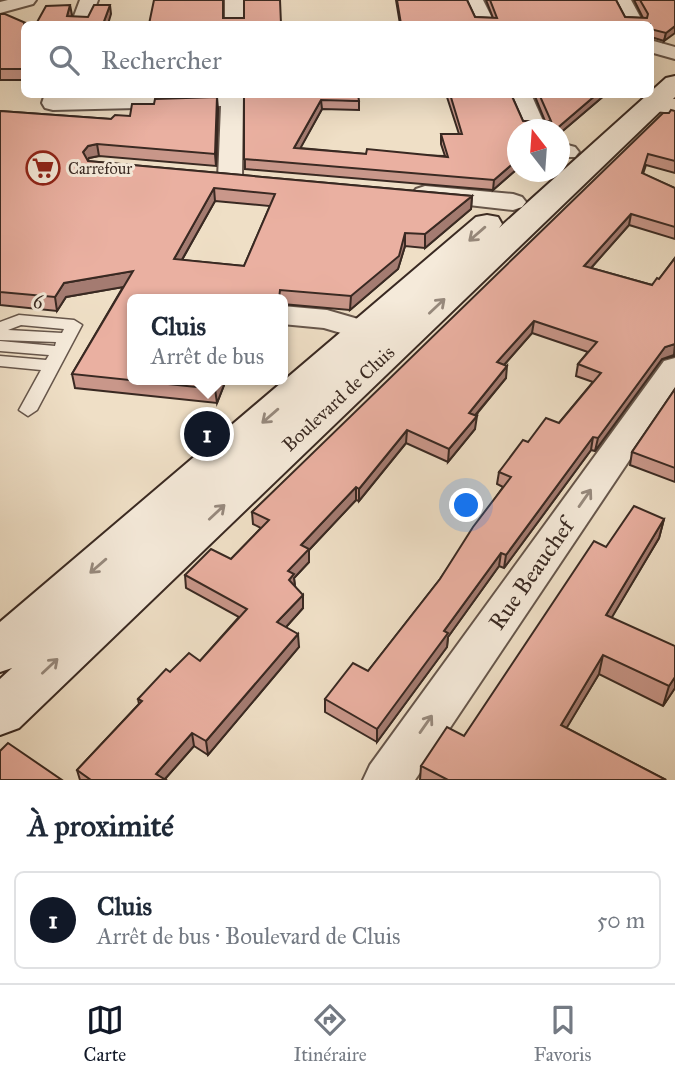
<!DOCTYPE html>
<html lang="fr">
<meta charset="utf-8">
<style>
:root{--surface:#fff;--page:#f2f2f3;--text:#1f2937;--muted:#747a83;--line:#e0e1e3;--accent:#111827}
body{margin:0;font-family:"IM FELL Great Primer",serif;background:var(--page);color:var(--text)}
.compass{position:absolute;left:507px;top:119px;width:63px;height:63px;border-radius:50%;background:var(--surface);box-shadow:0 7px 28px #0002;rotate:343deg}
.you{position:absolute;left:467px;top:506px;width:24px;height:24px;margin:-18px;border:5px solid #fff;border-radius:50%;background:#1a73e8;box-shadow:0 0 0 10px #1a73e833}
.badge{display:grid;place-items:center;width:46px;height:46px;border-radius:50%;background:var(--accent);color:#fff;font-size:23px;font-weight:700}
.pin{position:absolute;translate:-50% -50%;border:4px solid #fff;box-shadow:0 2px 7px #0006}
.popup{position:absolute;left:127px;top:294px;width:161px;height:91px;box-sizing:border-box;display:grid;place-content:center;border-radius:10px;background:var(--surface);filter:drop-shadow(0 2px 5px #0005);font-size:23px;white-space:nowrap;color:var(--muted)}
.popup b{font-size:26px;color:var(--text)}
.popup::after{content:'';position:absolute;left:50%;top:100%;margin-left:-14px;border:14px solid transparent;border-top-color:var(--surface)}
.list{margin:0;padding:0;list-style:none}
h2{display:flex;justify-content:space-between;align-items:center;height:91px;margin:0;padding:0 28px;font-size:30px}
h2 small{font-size:23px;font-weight:400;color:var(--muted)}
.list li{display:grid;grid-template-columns:46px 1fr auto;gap:21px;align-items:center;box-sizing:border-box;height:98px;margin:0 14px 14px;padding:0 14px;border:2px solid var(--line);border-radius:10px}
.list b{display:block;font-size:26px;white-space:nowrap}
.list p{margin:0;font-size:23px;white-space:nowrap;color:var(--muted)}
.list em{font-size:23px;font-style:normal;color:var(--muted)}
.icon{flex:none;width:38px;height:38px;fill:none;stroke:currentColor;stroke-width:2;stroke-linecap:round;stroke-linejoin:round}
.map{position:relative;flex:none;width:675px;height:780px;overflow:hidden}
.search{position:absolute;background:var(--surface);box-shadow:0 7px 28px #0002;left:21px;right:21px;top:21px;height:77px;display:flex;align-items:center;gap:18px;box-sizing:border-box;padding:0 24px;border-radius:10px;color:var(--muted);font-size:26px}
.sheet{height:203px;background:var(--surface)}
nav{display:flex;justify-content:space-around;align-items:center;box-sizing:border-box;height:98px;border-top:2px solid var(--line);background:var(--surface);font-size:19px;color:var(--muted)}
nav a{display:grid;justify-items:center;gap:4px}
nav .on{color:var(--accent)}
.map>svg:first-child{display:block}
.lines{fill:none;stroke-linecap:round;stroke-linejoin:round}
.lane-casing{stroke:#66564b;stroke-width:3}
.street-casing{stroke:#66564b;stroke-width:4}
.secondary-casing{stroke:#392922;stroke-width:4}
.lane{fill:#f5eada;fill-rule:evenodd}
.street{fill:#f5eada;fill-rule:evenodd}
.secondary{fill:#f5eada;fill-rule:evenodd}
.wall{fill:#c9978a;stroke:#392922;stroke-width:2;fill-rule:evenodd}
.shaded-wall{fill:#a47b71;stroke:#392922;stroke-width:2}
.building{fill:#eab0a1;stroke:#392922;stroke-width:2;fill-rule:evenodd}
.oneway{stroke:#978a7e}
.labels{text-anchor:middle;stroke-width:6;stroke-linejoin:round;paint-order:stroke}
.far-poi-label{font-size:16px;fill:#392922;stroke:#f5eada;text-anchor:start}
.street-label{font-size:19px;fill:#392922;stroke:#f5eada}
.near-street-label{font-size:23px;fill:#392922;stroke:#f5eada}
</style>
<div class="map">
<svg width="675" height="780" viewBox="0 0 675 780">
<rect width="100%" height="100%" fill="#efdfc6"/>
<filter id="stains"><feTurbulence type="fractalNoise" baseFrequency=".00286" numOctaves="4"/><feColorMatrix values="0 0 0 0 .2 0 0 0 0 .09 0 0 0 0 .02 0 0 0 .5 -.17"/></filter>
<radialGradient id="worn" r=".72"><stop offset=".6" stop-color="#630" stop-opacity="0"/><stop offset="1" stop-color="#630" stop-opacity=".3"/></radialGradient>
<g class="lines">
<defs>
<path id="lane" d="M19,315L74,320L82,325L37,410L28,416L19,410L41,370L0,366V356L46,360L49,355L0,351V341L55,346L56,342L0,340V322ZM21,325L64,329L62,333L8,330Z"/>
<g id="street">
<polygon points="8,0 36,0 33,4 0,13 0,2"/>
<polygon points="80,0 98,0 89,24 71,24"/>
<rect x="225" y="0" width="18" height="24"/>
<polygon points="465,0 483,0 495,24 477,24"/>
<polygon points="613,0 631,0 644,24 626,24"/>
<polygon points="650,40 675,47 675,59 650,52"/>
<polygon points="45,94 243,94 242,178 239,183 230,185 221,183 218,178 221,106 53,110 45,108 42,103"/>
<polygon points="509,94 531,94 547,130 524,130"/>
<polygon points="651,98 675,99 675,113 643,110 640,105 643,100"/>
<polygon points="560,143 575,147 579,152 575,157 560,157"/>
<polygon points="425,186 513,194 522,197 526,202 522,207 513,210 416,199 412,194 416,189"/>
<polygon points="282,306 327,310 403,332 408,339 403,346 392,348 324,328 282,324"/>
<polygon points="675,358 675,392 415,780 363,780 370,765 664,361"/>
</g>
<polygon id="secondary" points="675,76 675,97 19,728 0,735 0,679 12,668 0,672 0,622 476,217 487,215 498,217 502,224 499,228 666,78"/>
</defs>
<use href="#lane" class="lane-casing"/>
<use href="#street" class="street-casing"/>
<use href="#secondary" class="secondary-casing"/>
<use href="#lane" class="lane"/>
<use href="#street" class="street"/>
<use href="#secondary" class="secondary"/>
</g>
<g class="wall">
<polygon points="396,0 467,0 475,17 493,18 486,0 616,0 625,17 643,18 634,0 675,0 664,41 651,37 650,24 400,24"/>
<polygon points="0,14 24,24 24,80 0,80"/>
<polygon points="244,94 359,101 359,110 322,109 300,148 366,154 445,156 441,144 441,134 459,134 446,94 511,94 523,121 545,121 534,94 606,94 559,134 517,130 517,169 493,190 245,169"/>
<path d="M218,109L216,166L99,156L89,158L87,161L472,196L471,209L425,248L405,246L398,269L350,310L282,304V299H132L226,380L217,403L75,388L72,374L123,287L66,297L57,311L0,305V111L111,119L130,116ZM215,201L270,206L244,266L182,260Z"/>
<polygon points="675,111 675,173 646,165 643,174 675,188 675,239 629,225 591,268 652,285 659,279 675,258 675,356 662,359 595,451 591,450 504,568 499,566 448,637 447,647 377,742 325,712 325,699 368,671 440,579 503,487 497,484 499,472 528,442 559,423 593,382 576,376 578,364 588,352 532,333 504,365 506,378 475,416 475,429 448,462 406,443 359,501 356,500 309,550 309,562 294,578 295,586 303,608 286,627 299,647 208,755 194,746 165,779 166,780 80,780 77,770 139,704 138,699 170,672 200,661 239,617 186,588 185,575 231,559 261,528 253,524 252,512 669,113"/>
<polygon points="675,389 675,482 630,465 632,452"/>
<polygon points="664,519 659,538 611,618 675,688 663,706 599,674 566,728 666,780 420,780 421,766 464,736 606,547"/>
</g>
<g class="shaded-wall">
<polygon points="70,5 72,15 69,24 67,16"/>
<polygon points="110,5 111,14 108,24 103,24"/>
<polygon points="675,26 675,33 664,41 666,33"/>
<polygon points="597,94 606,94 559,134 559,130 555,130"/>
<polygon points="217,97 218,109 216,166 215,154"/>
<polygon points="321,100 322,109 295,158 294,148"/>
<polygon points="97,144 99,156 89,158 85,165 83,152 88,146"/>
<polygon points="517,160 517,169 493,190 494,180"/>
<polygon points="214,188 215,201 175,272 174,259"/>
<polygon points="472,196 471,209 425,248 425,234"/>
<polygon points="631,214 629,225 583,277 584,266"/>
<polygon points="405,233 405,246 398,269 350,310 351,296"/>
<polygon points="133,271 135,285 66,297 57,311 55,297 64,283"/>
<polygon points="534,321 532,333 496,374 497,362"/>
<polygon points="675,344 674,355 662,359 595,451 598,438 665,347"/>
<polygon points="507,366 506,378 467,425 469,413"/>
<polygon points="219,380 226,380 217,403 215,389"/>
<polygon points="477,416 475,429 448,462 449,449"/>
<polygon points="407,430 406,443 359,501 359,489"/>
<polygon points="593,437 591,450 504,568 506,555"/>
<polygon points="356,487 356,500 309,550 309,562 294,578 295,587 290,593 288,571 301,545"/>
<polygon points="664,519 659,538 602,634 606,615"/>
<polygon points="501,553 499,566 448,637 447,647 377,742 377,729 444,631"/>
<polygon points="303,595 303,608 278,636 277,622"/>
<polygon points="298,634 299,647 208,755 206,741"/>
<polygon points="603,655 599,674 557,744 561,725"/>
<polygon points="675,677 675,688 663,706 669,686"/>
<polygon points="192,733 194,746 164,780 156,774"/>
</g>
<g class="building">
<polygon points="154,0 223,0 223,18 244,18 244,0 280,0 281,24 149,24"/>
<polygon points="397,0 467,0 475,17 497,18 490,0 616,0 625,17 647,18 648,14 640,0 675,0 675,26 666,33 650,29 650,24 401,24"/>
<polygon points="70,5 67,16 88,17 94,5 110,5 103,24 36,24 46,6"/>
<polygon points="0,14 5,14 28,24 24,24 24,69 0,69"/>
<polygon points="244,94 358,94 359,101 321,100 294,148 366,154 367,149 448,157 441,134 462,134 450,94 511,94 523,121 551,121 539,94 597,94 555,130 517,130 517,160 494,180 244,159"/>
<path d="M217,97L215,154L97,144L88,146L83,152L88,161L472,196L425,234L405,233L399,256L351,296L280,290L279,299H132V380H219L215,389L72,374L133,271L64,283L55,297L0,292V111L111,119L115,115L130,116L132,104H154L155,99ZM214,188L275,194L244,266L174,259Z"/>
<polygon points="671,110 675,111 675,161 648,154 642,173 675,188 675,227 631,214 584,266 652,285 657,278 659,279 675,258 675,344 665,347 598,438 593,437 506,555 501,553 444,631 448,633 377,729 325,699 353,663 368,671 440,579 473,527 511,477 499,472 523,440 528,442 546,418 559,423 601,373 578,364 597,342 534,321 497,362 507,366 469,413 477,416 449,449 407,430 359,489 356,487 301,545 309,549 288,571 294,574 289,580 303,595 277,622 298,634 206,741 192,733 156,774 166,780 91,780 77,770 142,701 138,699 166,669 170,672 189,653 200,661 247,609 185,575 211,549 231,559 269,520 252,512 663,113 669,113"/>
<polygon points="675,389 675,468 632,452"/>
<polygon points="634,506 664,519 606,615 675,646 675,677 669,686 603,655 561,725 666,780 448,780 421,766 447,727 464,736 594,541 606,547"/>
<polygon points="8,743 62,780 0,780 0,751"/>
</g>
<defs><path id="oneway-shaft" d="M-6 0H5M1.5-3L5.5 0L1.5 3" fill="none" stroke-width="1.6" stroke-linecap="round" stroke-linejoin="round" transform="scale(1.75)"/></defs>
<g class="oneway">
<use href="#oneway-shaft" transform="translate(477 234) rotate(139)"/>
<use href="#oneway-shaft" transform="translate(437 306) rotate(-43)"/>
<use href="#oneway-shaft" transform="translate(270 416) rotate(139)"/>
<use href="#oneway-shaft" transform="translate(585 498) rotate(-55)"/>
<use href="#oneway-shaft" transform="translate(217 512) rotate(-43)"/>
<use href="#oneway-shaft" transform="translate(98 566) rotate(139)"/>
<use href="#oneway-shaft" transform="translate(50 666) rotate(-43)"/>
<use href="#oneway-shaft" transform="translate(426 724) rotate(-55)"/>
</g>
<defs>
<symbol id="supermarket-ring" viewBox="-11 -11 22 22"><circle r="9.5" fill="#f5eada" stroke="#8f2418" stroke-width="1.5"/><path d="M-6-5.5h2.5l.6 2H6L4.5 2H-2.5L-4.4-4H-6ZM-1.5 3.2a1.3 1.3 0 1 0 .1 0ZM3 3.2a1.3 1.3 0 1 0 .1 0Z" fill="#8f2418"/></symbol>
</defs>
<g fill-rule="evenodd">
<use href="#supermarket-ring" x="24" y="149" width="38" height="38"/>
</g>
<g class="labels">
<g class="far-poi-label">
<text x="68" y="174">Carrefour</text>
</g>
<g class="street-label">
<text transform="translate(38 301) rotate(5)" y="7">6</text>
<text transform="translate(338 398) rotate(-43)" y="7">Boulevard de Cluis</text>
</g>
<g class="near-street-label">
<text transform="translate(531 574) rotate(-55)" y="8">Rue Beauchef</text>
</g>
</g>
<rect width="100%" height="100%" filter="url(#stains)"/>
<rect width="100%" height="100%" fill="url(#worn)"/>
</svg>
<svg class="compass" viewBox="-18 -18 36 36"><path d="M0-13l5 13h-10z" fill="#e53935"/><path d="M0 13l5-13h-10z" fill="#747a83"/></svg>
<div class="you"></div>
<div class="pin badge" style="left:207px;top:434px">1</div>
<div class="popup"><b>Cluis</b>Arrêt de bus</div>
<div class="search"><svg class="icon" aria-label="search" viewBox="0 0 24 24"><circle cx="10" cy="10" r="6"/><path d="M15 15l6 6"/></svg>Rechercher</div>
</div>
<section class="sheet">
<h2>À proximité<small></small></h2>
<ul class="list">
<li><span class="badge">1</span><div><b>Cluis</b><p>Arrêt de bus · Boulevard de Cluis</p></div><em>50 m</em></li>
</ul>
</section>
<nav>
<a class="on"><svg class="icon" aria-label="map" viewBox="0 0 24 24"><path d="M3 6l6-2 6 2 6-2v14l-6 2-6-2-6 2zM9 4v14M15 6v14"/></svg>Carte</a>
<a><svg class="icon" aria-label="directions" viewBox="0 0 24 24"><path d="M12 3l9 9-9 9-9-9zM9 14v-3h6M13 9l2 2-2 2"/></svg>Itinéraire</a>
<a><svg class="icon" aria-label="saved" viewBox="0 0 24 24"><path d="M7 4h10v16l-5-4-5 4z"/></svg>Favoris</a>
</nav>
